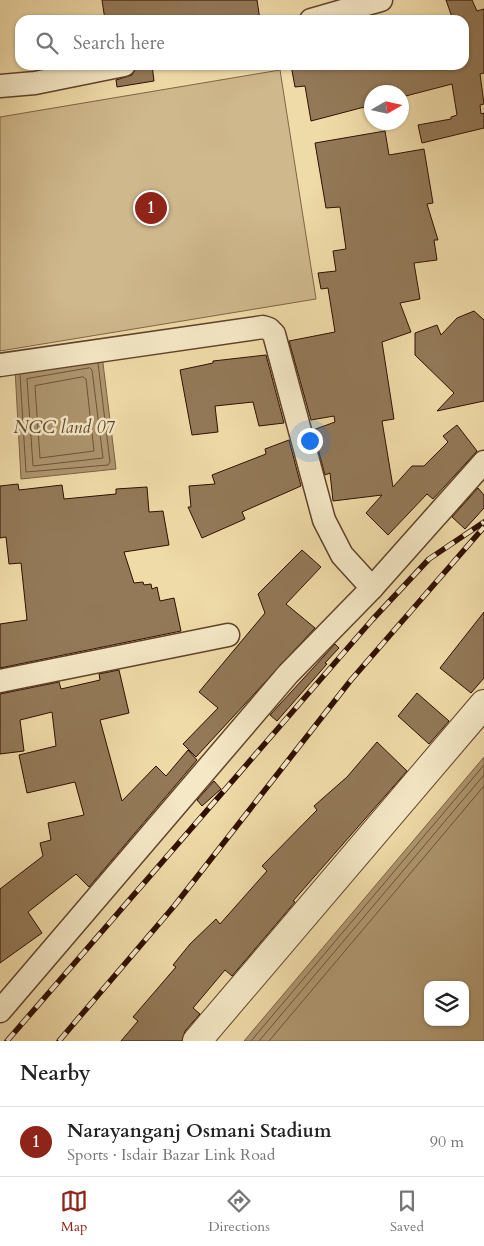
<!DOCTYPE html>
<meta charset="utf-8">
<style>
:root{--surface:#fff;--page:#f2f2f2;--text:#222;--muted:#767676;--line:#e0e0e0;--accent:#8f2418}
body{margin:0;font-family:Cardo,serif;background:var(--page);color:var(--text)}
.controls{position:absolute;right:15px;bottom:15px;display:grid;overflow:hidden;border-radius:10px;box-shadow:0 1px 4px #0004}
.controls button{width:45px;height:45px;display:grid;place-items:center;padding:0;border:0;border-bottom:1px solid var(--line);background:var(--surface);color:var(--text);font:25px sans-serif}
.compass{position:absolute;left:364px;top:85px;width:45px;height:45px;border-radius:50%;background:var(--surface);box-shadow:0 1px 4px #0004;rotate:81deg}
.you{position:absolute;left:309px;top:440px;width:18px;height:18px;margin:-12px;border:4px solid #fff;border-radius:50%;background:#1a73e8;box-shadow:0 0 0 8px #1a73e833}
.badge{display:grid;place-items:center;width:32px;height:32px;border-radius:50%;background:var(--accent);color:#fff;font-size:16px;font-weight:700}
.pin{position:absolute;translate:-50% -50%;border:2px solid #fff;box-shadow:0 1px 5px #0006}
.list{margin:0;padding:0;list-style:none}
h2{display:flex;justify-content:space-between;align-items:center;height:65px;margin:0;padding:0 20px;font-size:21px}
h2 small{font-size:16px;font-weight:400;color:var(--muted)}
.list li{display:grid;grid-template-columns:32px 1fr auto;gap:15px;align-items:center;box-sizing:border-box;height:70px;padding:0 20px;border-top:1px solid var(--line)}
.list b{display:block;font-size:19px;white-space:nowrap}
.list p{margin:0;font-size:16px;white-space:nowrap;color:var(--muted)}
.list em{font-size:16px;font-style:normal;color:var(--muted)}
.icon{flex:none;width:28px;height:28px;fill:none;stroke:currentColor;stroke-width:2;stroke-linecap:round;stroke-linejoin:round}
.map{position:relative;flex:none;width:484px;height:1041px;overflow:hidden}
.search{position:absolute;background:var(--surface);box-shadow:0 1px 4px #0004;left:15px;right:15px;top:15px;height:55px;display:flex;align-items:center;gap:12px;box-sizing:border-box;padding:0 18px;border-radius:15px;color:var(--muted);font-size:19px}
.sheet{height:135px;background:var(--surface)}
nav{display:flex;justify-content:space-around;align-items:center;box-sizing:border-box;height:70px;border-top:1px solid var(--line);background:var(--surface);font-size:14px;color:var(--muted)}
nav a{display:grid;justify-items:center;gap:2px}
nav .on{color:var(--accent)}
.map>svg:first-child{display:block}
.green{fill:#cfb88c;stroke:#806446}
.water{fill:#ae966f;stroke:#7c6043;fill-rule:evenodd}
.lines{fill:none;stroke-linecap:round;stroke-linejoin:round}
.shore{stroke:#6f5238;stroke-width:1}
.building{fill:#937958;stroke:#300f01}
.minor-casing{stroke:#60422b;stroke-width:25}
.tertiary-casing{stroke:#60422b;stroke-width:30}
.minor{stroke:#f5e8c6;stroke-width:22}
.tertiary{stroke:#f5e8c6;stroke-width:28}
.rail-casing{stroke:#300f01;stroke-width:5.5}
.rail{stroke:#f5e8c6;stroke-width:4;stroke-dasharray:11;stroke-linecap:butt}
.labels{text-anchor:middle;stroke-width:5;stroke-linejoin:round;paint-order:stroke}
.water-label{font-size:18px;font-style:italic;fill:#62452d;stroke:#f5e8c6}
</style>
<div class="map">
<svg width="484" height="1041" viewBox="0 0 484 1041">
<rect width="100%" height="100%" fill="#efdba8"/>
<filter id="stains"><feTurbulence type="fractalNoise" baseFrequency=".004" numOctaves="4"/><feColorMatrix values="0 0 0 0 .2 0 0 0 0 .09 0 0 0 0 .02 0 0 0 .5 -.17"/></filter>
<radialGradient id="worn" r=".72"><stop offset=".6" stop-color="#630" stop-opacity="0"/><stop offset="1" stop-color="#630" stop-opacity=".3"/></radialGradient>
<polygon class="green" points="280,70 316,299 0,351 0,117"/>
<g class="water">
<polygon points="102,355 116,469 21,479 15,369"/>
<path d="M484,757V1041H244ZM428,985H465V1022H428Z"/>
</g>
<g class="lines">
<g class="shore">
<polygon points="90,368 92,370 103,458 33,466 27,379"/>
<polyline points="20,375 26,472 108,465 110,462 98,363"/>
<polygon points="83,377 86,379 94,451 40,458 35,386"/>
<polyline points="251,1041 484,765"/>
<polyline points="259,1041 484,775"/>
<polyline points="269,1041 484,786"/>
</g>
</g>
<g class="building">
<polygon points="102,0 257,0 260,20 105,20"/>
<polygon points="446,0 472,0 477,11 484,9 484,73 480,74 484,104 480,105 481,114 484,113 484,128 422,143 418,125 451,119 451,117 457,115 452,84 402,97 402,92 372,92 372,105 311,121 305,86 295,87 291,65 464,65 464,20 453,20"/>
<polygon points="137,65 152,65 154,81 117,87 116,80 132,75"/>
<polygon points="385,131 389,155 424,149 433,203 427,204 438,240 434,240 437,260 414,263 420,299 400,303 411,332 382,342 394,419 382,421 393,487 412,466 424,466 448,442 443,436 457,425 477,451 433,499 427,494 388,535 366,513 382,495 333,501 330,473 325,475 313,430 335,422 334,416 311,420 289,341 335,332 328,288 321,289 318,273 336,271 333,251 346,249 340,207 326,208 315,143"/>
<polygon points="474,311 484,320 484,401 437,411 454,393 415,355 415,333 437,325 441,335 457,318"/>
<polygon points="266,355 284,423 259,426 253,402 215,406 218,432 192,435 180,370 213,363 213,361"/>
<polygon points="289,440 301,486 242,512 245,519 202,538 188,507 191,507 189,486 215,484 212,475 266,454 265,449"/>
<polygon points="18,484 19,490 62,485 64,499 116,494 116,489 147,487 149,512 163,511 169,545 124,552 134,583 143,582 144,585 151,584 152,589 157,587 160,601 174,598 181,631 0,668 0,624 27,620 21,563 9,564 6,537 0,538 0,486"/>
<polygon points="478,488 484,495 484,508 465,529 452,517"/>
<polygon points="302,550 321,567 286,604 315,628 196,757 183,744 218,708 199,692 265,613 258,594"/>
<polygon points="484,612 484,678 471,693 440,668"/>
<polygon points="335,644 339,648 325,663 327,664 277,721 270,715"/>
<polygon points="119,670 129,713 100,720 122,801 156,766 166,776 188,750 197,760 89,887 76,874 28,912 42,933 0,963 0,889 43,856 40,843 51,840 48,823 84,815 75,782 27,793 19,755 56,746 52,712 20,720 24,751 0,754 0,694 59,682 61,689 100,680 99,674"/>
<polygon points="417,693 449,721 429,744 398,716"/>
<polygon points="377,742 407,771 293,901 295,902 232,976 225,970 193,1008 200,1014 185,1031 182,1041 121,1041 138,1021 133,1017 176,967 173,965 190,944 216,919 220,924 267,871 262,866 317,810 314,806 347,777"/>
<polygon points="214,781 221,789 202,806 197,800"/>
</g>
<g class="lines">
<defs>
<g id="minor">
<polyline points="311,20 381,0"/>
<polyline points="0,86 35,83 124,65"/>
<polyline points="0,365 263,327 269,329 274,334 324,520 342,555 372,588"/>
<polyline points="0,681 228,635"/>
<polyline points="0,1011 288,674 372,588 484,462"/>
</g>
<polyline id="tertiary" points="197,1041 484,704"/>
</defs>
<use href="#minor" class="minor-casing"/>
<use href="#tertiary" class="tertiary-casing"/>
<use href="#minor" class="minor"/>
<use href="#tertiary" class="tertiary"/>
<defs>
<g id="rail">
<polyline points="7,1041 372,620 429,559 484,522"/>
<polyline points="59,1041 175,905 351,680 484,527"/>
</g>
</defs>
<use href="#rail" class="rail-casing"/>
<use href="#rail" class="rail"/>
</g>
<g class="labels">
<g class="water-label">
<text x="64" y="433">NCC land 07</text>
</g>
</g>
<rect width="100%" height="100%" filter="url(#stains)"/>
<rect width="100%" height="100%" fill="url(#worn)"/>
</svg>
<div class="controls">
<button><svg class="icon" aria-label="layers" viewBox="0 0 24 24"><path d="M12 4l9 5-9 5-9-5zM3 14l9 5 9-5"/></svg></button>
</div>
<svg class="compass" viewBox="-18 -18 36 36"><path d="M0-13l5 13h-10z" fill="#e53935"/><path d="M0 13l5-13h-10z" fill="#767676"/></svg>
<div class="you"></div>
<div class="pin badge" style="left:151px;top:208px">1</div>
<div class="search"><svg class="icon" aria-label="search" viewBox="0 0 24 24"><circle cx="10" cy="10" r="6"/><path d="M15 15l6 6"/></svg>Search here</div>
</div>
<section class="sheet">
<h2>Nearby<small></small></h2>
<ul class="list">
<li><span class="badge">1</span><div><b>Narayanganj Osmani Stadium</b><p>Sports · Isdair Bazar Link Road</p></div><em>90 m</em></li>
</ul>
</section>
<nav>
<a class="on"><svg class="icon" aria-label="map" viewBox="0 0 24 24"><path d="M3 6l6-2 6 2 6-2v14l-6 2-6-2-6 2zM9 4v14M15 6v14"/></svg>Map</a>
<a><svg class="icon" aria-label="directions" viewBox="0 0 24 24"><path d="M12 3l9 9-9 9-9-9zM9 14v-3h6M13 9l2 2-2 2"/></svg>Directions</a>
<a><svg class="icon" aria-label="saved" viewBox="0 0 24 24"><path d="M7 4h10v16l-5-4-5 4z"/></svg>Saved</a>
</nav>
